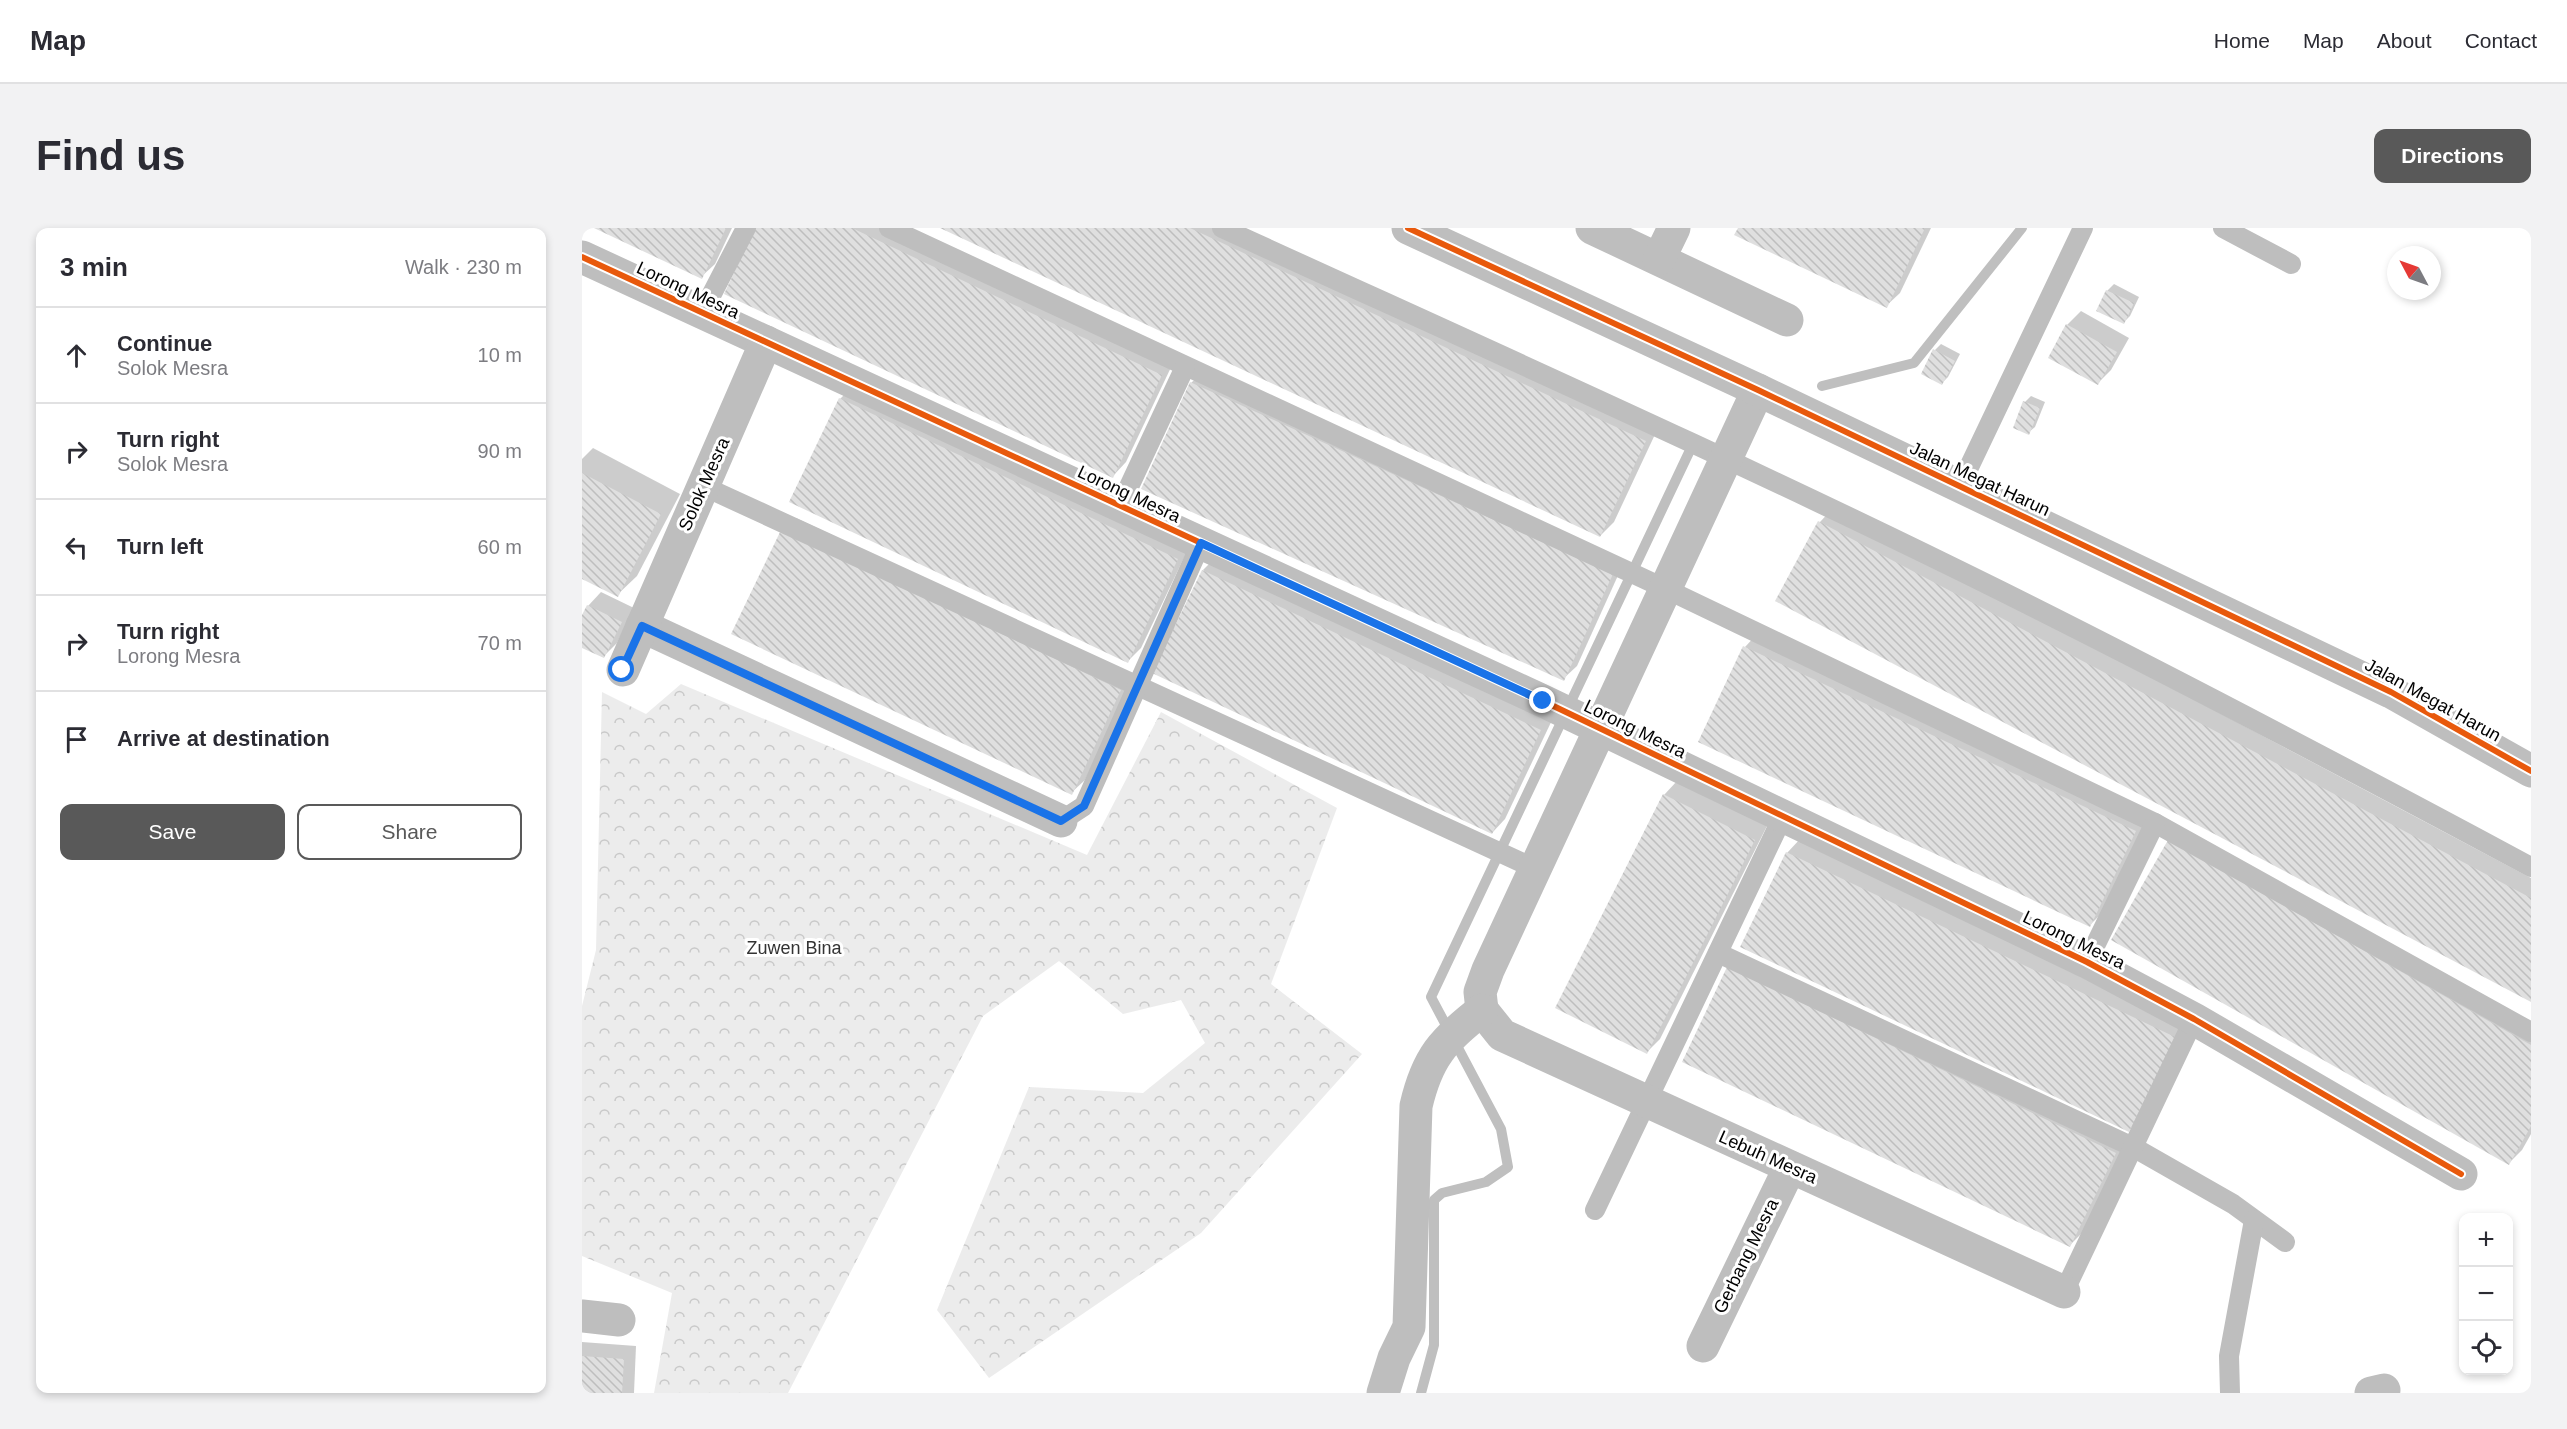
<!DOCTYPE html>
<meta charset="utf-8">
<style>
:root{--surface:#fff;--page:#f2f2f3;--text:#2b2b33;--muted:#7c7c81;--line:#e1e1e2;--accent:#595959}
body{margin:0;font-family:Arial,sans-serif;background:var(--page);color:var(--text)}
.controls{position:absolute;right:18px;bottom:18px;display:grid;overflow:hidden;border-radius:12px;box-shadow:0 3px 9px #0003}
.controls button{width:54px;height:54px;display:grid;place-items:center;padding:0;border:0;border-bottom:2px solid var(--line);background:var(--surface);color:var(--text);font:30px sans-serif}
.compass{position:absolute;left:1805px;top:18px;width:54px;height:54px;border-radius:50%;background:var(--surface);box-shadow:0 3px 9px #0003;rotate:311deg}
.stop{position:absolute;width:18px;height:18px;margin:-14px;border:4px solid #1a73e8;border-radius:50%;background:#fff}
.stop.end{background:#1a73e8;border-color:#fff;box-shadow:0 2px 6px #0008}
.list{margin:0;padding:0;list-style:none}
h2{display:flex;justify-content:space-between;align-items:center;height:78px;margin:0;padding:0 24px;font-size:26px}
h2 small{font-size:20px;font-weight:400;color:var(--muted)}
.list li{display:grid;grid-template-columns:39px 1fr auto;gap:18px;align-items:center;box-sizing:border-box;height:96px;padding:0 24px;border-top:2px solid var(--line)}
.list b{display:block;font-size:22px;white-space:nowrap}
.list p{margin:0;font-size:20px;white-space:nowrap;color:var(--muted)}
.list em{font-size:20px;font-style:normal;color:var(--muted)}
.actions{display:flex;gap:12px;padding:18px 24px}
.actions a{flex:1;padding:14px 0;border:2px solid var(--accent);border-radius:12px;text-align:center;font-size:21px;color:var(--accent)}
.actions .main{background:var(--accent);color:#fff}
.icon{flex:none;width:33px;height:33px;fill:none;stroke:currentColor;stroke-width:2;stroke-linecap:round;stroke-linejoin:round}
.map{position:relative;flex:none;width:1949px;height:1165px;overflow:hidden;border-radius:12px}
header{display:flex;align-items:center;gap:36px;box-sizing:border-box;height:84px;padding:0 30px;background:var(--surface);border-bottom:2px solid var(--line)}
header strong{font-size:28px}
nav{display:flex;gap:33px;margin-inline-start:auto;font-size:21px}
.intro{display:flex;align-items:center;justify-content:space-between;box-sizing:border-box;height:144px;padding:0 36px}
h1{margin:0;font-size:42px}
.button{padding:15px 27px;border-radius:12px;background:var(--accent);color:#fff;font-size:21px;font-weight:700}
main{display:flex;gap:36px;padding:0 36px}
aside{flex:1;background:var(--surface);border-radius:12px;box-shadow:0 3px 9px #0003}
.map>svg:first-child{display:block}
.forest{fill:url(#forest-crowns)}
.shadow{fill:#0003}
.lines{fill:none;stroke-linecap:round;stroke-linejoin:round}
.stream{stroke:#bfbfbf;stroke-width:10}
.building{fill:url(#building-back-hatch)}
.service{stroke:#bebebe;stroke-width:20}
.minor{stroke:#bebebe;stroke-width:33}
.tertiary{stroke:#bebebe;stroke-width:33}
.cycleway-casing{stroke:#fff;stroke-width:10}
.cycleway{stroke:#e8590c;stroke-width:6}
.route{stroke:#1a73e8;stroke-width:8}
.labels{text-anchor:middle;stroke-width:6;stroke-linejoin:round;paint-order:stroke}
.street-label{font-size:18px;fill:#000;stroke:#fff}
.park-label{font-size:18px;fill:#333;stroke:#fff}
</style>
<header>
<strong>Map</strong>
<nav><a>Home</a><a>Map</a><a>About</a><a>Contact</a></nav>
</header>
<div class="intro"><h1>Find us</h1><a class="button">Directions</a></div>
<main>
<aside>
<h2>3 min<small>Walk · 230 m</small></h2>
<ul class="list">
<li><svg class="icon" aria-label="ahead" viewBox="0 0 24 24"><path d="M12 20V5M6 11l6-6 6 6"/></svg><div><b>Continue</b><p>Solok Mesra</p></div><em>10 m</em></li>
<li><svg class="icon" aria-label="right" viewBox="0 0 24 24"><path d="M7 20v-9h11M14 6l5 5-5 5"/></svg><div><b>Turn right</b><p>Solok Mesra</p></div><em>90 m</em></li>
<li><svg class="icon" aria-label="left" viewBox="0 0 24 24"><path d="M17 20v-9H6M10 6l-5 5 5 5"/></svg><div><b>Turn left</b></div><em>60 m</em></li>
<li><svg class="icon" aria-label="right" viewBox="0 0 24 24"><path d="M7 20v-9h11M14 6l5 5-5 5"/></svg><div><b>Turn right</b><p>Lorong Mesra</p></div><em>70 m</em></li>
<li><svg class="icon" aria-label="arrive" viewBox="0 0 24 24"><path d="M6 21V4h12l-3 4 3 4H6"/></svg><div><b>Arrive at destination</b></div></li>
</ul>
<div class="actions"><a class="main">Save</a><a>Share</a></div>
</aside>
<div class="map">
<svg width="1949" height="1165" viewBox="0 0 1949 1165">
<defs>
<pattern id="forest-crowns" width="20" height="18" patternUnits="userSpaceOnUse" patternTransform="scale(1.5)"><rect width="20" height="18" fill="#ececec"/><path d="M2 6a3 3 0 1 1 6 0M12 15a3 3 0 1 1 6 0" fill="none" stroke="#c9c9c9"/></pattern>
<pattern id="building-back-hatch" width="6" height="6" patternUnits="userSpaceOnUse" patternTransform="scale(1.5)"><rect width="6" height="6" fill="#dfdfdf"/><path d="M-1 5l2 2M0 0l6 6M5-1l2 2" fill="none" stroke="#bebebe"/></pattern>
</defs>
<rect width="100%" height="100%" fill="#fff"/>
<polygon class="forest" points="99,456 505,627 579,484 755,580 689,756 780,826 619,1005 407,1150 355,1082 447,859 561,865 623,815 599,772 541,786 477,733 401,788 206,1165 72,1165 90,1065 0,1028 0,778 14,722 20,464 64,486"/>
<g class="shadow">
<polygon points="15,0 150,0 133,36 119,49"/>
<polygon points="175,0 311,0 592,133 544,234 531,248"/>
<polygon points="362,0 649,0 1076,200 1032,294 1018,308"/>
<polygon points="1157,0 1349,0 1318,65 1304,78"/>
<polygon points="1532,56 1557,69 1548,88 1541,95 1525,63"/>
<polygon points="1499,83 1547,110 1529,142 1516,155 1468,129 1485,97"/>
<polygon points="1359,116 1378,126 1366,149 1360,155 1353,122"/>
<polygon points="623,142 1043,332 995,438 981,451 609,155"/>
<polygon points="271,158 608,317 559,420 546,433 258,171"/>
<polygon points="1449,168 1463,174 1453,199 1446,205 1443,174"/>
<polygon points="11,220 98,266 55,348 35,367 0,349 0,231"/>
<polygon points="1251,280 1949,650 1949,772 1195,373 1238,294"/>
<polygon points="214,290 551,449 503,552 489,565 201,303"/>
<polygon points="634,329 972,488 923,591 910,605 621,342"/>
<polygon points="19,364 52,380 35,415 21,429 0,418 0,390 6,378"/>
<polygon points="1176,405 1566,590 1521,684 1508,697 1163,419"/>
<polygon points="1095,553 1185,598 1078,811 1065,824 1082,567"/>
<polygon points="1218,611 1605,796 1560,889 1547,902 1205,625"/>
<polygon points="1587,613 1949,796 1949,906 1940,922 1927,935"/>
<polygon points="1146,740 1547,911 1501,1004 1488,1017"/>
<polygon points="0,1114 54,1118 52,1165 0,1165"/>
</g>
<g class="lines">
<g class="stream">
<polyline points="1240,158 1332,135 1440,0"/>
<polyline points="839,1165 852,1117 852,972 860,965 904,954 926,939 919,901 849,769 1110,218"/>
</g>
</g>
<g class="building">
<polygon points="12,0 144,0 120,51"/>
<polygon points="173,0 270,0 580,147 531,250 142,66"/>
<polygon points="358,0 608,0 1064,213 1018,309"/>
<polygon points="1156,0 1343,0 1305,80 1152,7"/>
<polygon points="1524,62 1552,75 1542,96 1514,83"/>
<polygon points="1484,96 1535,124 1516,157 1466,130"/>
<polygon points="1351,121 1373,133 1360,157 1339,146"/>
<polygon points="608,154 1031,346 982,453 559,261"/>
<polygon points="257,170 596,331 546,435 207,274"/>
<polygon points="1441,173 1458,180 1447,207 1431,200"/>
<polygon points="0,245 79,286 36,369 0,351"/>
<polygon points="1236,293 1949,670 1949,774 1193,373"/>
<polygon points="199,302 539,462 490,567 149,406"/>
<polygon points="620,342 959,502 910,606 570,445"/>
<polygon points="5,377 40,394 22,430 0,420 0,387"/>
<polygon points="1161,418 1554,603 1508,699 1116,514"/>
<polygon points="1081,566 1173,612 1065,826 973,780"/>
<polygon points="1586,612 1949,817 1949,898 1927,937 1529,712"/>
<polygon points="1204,624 1593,809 1547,904 1158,719"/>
<polygon points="1145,739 1534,925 1488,1019 1100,834"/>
<polygon points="0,1128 42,1131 40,1165 0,1165"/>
</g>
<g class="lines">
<g class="service">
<polyline points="307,0 1084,361 1573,595 1949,804"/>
<path d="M640,0C900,119 1161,235 1417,362C1596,451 1772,544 1949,639"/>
<polyline points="1641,0 1709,36"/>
<polyline points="120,85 164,0"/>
<polyline points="121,258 954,641"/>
<polyline points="1378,258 1501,0"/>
<polyline points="538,278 603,139"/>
<polyline points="479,593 502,578 619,315"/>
<polyline points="1136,725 1551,919 1651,976 1703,1014"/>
<polyline points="1505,734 1573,595"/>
<polyline points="1013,982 1201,588"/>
<polyline points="1482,1064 1612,791"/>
<polyline points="1648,1165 1647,1128 1672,992"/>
</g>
<g class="minor">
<polyline points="1010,0 1205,92"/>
<polyline points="0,29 961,473 1505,734 1612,791 1879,946"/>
<polyline points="1077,31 1092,0"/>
<polyline points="60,398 479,593"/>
<polyline points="41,442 184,114"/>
<polyline points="900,782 898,764 906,742 1176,162"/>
<polyline points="900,782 920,807 1482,1064"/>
<polyline points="0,1088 37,1092"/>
<polyline points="1121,1118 1208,939"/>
<path d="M801,1165L812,1130L827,1099L834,878C845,830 861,812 900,782"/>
<polyline points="1789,1165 1802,1162"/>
</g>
<polyline class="tertiary" points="826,0 1176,162 1809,464 1949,543"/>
<defs>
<g id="cycleway">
<polyline points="826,0 1176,162 1809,464 1949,543"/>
<polyline points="0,29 961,473 1505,734 1612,791 1879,946"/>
</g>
</defs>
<use href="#cycleway" class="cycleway-casing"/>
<use href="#cycleway" class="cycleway"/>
</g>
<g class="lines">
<polyline class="route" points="40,442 60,398 479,593 502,578 619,315 961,473"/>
</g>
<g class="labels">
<g class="street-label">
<text transform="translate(106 62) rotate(25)" y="6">Lorong Mesra</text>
<text transform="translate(1398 251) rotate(25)" y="6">Jalan Megat Harun</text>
<text transform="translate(122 256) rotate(-66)" y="6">Solok Mesra</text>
<text transform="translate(547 266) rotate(25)" y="6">Lorong Mesra</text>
<text transform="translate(1851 472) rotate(29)" y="6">Jalan Megat Harun</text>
<text transform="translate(1053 501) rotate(26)" y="6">Lorong Mesra</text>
<text transform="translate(1492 712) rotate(26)" y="6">Lorong Mesra</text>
<text transform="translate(1186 929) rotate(24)" y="6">Lebuh Mesra</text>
<text transform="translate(1164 1028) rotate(-64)" y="6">Gerbang Mesra</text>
</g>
<g class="park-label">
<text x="212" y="726">Zuwen Bina</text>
</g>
</g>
</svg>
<div class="controls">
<button>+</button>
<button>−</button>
<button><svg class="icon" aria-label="locate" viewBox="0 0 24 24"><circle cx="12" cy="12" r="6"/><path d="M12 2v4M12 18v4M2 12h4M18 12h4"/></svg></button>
</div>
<svg class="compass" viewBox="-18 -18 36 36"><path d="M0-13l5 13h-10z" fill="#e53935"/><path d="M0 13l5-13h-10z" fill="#7c7c81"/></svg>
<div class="stop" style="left:40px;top:442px"></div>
<div class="stop end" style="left:961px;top:473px"></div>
</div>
</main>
